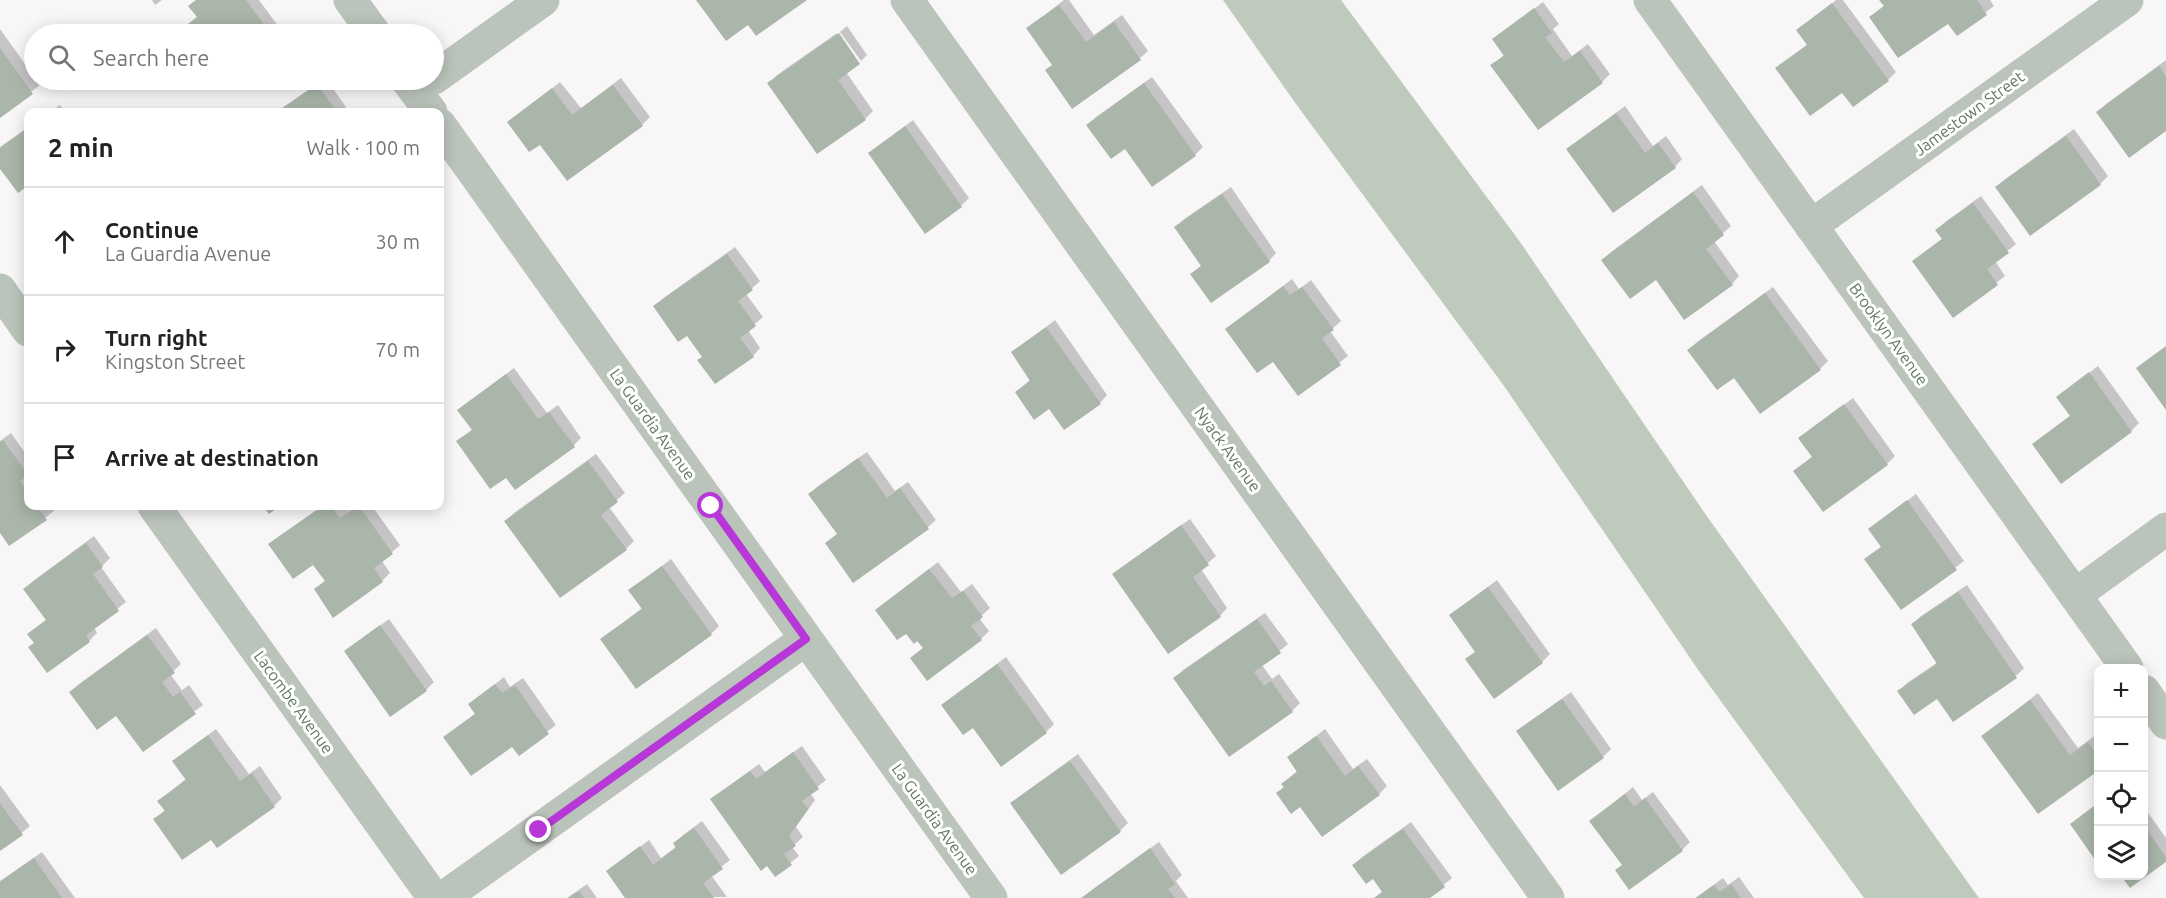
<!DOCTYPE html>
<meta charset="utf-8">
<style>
:root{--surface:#fff;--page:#f2f2f2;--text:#222;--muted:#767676;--line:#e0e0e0}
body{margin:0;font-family:Ubuntu,sans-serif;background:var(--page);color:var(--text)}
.controls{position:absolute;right:18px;bottom:18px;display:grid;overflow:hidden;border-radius:12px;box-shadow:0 3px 15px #0003}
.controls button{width:54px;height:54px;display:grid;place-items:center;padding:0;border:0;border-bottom:2px solid var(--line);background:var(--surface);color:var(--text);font:30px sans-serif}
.stop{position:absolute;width:18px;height:18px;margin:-14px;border:4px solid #b737d8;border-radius:50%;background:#fff}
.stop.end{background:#b737d8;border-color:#fff;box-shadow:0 2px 6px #0008}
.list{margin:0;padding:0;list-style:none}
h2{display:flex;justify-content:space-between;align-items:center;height:78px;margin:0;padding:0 24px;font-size:26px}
h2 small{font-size:20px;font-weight:400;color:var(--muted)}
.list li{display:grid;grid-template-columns:39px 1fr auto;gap:18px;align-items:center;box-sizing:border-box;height:108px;padding:0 24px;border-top:2px solid var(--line)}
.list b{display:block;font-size:22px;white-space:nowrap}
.list p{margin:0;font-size:20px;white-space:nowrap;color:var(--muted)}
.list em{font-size:20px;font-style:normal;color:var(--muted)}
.icon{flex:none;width:33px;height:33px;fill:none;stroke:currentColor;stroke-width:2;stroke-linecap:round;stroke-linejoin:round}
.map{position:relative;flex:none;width:2166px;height:898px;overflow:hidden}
.search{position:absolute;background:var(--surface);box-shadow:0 3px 15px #0003;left:24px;top:24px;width:420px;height:66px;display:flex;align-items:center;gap:15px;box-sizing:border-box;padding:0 21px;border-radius:33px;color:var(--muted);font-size:22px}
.panel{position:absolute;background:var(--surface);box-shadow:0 3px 15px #0003;left:24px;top:108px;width:420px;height:402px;border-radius:12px}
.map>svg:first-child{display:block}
.water{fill:#becabc}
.shadow{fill:#0003}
.building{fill:#aab6a9}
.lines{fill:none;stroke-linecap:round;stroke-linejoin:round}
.minor{stroke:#bbc4bb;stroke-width:33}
.route{stroke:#b737d8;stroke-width:8}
.labels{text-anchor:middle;stroke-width:6;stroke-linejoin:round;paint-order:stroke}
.street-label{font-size:16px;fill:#617961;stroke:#fff}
</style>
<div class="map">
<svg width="2166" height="898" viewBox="0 0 2166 898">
<rect width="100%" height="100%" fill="#f8f6f7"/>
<polygon class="water" points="1223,0 1341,0 1520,242 1706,515 1979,898 1864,898 1699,671 1504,386 1296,104"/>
<g class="shadow">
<polygon points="152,0 162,0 155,5"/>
<polygon points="196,0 259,0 284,34 185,34 182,30 198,16"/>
<polygon points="1064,0 1069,0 1094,35 1122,15 1148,51 1140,58 1028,28"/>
<polygon points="1836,0 1843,0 1896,72 1888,80 1777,68 1808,44 1798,30"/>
<polygon points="1881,0 1990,0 1994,6 1957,34 1948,22 1871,17 1885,5"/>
<polygon points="1543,2 1559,24 1553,29 1572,56 1588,44 1610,74 1602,82 1492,65 1505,54 1494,39"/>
<polygon points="847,26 867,55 861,61 840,32"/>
<polygon points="0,29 40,85 0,116"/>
<polygon points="837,33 858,63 846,72 873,111 865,119 769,83 777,75"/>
<polygon points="2166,60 2166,129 2098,112 2106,104"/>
<polygon points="1152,77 1203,147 1195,155 1126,147 1088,125 1096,117"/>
<polygon points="621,78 650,117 642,125 509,122 560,82 581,108"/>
<polygon points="245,80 254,80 248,84"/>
<polygon points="323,80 327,80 346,107 340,112 276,112"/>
<polygon points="60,105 65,112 50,112"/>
<polygon points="1625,106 1653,146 1666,136 1682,159 1675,167 1568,149"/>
<polygon points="913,120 969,198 961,206 870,153"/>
<polygon points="28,127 28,189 0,166 0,147"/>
<polygon points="2074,129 2108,176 2100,184 2030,234 1997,188 2004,180"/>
<polygon points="1702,185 1731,226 1714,241 1739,276 1732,284 1656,278 1603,260 1611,252"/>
<polygon points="1231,187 1276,253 1269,261 1192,274 1202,265 1176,227 1184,219"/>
<polygon points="1981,196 2016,244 1995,261 2005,276 1954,316 1914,261 1943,238 1937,230 1945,222"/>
<polygon points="735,247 760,281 746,294 763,317 748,330 760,348 753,356 704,356 687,334 655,307 662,299"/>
<polygon points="1292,279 1299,289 1311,280 1341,321 1330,331 1348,356 1298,394 1273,360 1227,329"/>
<polygon points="1773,287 1828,361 1820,369 1689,350 1697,342"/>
<polygon points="1055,320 1107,395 1100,403 1049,407 1016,392 1031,379 1012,353"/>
<polygon points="2098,366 2139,423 2131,431 2061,482 2034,444 2071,415 2058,397"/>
<polygon points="514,368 547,413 558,405 581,438 574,445 506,476 458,442 473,429 459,410"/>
<polygon points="1853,398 1895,456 1887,464 1795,471 1813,456 1800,438"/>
<polygon points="11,433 28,457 28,506 50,506 54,511 10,544 0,530 0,441"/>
<polygon points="867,452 895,491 908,482 936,520 928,527 827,544 838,533 810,494 818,486"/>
<polygon points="596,454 625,493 609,507 634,541 626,549 506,521 514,513"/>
<polygon points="1916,494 1964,561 1902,608 1866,560 1882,546 1870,529"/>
<polygon points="322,506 344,506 348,511 355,506 372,506 400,545 382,561 390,573 382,581 316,589 326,580 313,563 270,545 278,537"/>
<polygon points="1190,519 1216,556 1201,569 1227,608 1220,616 1114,574 1122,567"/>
<polygon points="94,536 110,558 101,567 126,602 94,627 97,633 89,641 48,671 35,642 29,634 47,619 25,589 33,581"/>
<polygon points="671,559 719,626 711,634 602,639 642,608 630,590"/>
<polygon points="938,562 961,592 972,584 990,608 979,618 989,631 981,639 912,658 924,647 885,603"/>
<polygon points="1497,580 1550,654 1542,662 1467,659 1476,651 1450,615"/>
<polygon points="1967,585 2024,668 2016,676 1953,720 1937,697 1899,691 1907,683 1938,662 1913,624 1921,616"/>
<polygon points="1265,613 1288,644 1262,665 1272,679 1279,674 1300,703 1292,711 1175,678 1183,670"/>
<polygon points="389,619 434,682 426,690 346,651"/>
<polygon points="156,628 181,664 170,674 182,690 189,685 203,705 143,750 117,714 71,692 79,684"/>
<polygon points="1006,657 1054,724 1046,732 973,726 943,705"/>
<polygon points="504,677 510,687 523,678 556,725 519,753 513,745 445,737 476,713 470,704"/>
<polygon points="1571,692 1611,749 1603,757 1518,732 1526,724"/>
<polygon points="2038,693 2078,748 2096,735 2098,738 2098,769 2038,812 1983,736"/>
<polygon points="216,729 249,774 260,766 282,798 274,806 217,846 211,838 155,819 165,810 159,801 187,778 174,761"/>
<polygon points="1325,729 1353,769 1367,759 1387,786 1379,794 1301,805 1278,793 1285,786 1283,784 1298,770 1289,758"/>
<polygon points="802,746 826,780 810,793 815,800 796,827 803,837 792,847 799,856 775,875 712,799 759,764 765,772"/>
<polygon points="1078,754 1128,823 1120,831 1012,804 1020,796"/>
<polygon points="0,785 30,826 0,850"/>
<polygon points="1633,787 1642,800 1653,792 1690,842 1682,850 1623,864 1591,821"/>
<polygon points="2098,803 2098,861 2072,825"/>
<polygon points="2144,807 2166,838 2166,860 2131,886 2123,876 2144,876"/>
<polygon points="702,821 730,860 711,875 727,897 627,898 608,871 649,840 661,858 677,846 675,843 683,835"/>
<polygon points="1411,822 1452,878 1427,898 1375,898 1383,891 1373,877 1354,865 1362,857"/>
<polygon points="1159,842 1182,875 1176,881 1188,898 1084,898 1092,890"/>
<polygon points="42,852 75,898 0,898 0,881"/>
<polygon points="1739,877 1754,898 1695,898 1723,878 1728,885"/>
<polygon points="587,884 597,898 567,898"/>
</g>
<g class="building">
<polygon points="196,0 246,0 271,34 183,34 180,30 197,17 188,6"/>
<polygon points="696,0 807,0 756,36 748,25 726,41"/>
<polygon points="1879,0 1977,0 1987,15 1957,36 1948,24 1898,58 1869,17 1884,6"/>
<polygon points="1832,3 1889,81 1853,107 1842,93 1810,116 1775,68 1807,45 1796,30"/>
<polygon points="1059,5 1086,42 1114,22 1141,60 1072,109 1045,70 1052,65 1026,28"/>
<polygon points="1534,8 1552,33 1545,37 1564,62 1580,51 1603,83 1538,130 1490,65 1504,56 1492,39"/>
<polygon points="839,33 860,64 838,80 866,120 817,154 767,83"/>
<polygon points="0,48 33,94 0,118"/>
<polygon points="2159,66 2166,77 2166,131 2129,158 2096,112"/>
<polygon points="1144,83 1196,156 1152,187 1125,149 1111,159 1086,125"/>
<polygon points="317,84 337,112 277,112"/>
<polygon points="613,85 643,126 567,181 540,145 529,152 507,122 552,88 572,115"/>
<polygon points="1616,113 1645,153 1658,143 1676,168 1613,213 1566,149"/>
<polygon points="905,126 962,207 925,234 868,153"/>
<polygon points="28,128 28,191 26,187 18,193 0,169 0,148"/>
<polygon points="2066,136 2101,185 2030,236 1995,187"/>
<polygon points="1693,192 1724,235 1706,249 1733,285 1684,320 1656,280 1630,299 1601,260"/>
<polygon points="1222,194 1270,262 1211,303 1190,274 1201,266 1174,227"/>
<polygon points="1973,203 2009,253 1987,269 1998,285 1953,318 1912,261 1942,239 1935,230"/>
<polygon points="727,254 753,290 738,301 756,326 740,338 754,357 715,384 697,360 702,357 687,336 678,342 653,306"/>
<polygon points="1283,286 1290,295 1302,287 1334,330 1322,338 1341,365 1298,396 1273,362 1257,373 1225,329"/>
<polygon points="1765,293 1821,370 1760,414 1734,378 1717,390 1687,350"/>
<polygon points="1046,327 1101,404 1064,430 1049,409 1034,420 1015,392 1030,381 1011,352"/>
<polygon points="2166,346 2166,410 2136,368"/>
<polygon points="2089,372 2132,432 2061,484 2032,444 2070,416 2056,397"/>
<polygon points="506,374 538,419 549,412 575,447 515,490 506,478 490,489 456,441 472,430 457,410"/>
<polygon points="1844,404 1888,465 1823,512 1793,471 1812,457 1798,438"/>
<polygon points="3,440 28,475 20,481 28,493 28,506 37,506 47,520 9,546 0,533 0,442"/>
<polygon points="858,458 887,498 900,488 929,529 853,583 825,543 837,534 808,494"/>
<polygon points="588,461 618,502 601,515 627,550 560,598 504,521"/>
<polygon points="1907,500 1957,570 1901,610 1864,559 1881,547 1868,529"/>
<polygon points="263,506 280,506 269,514"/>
<polygon points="323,506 331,506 340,518 359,506 393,554 374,568 383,582 333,618 314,589 325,581 313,565 293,579 268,544"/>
<polygon points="1181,525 1209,565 1193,577 1221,617 1168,654 1112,574"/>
<polygon points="86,543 103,567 93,574 119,611 86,635 90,642 47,673 28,647 34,643 27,634 46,620 23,589"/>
<polygon points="662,566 712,635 636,689 600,639 642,609 628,590"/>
<polygon points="929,569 952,598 963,591 983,617 971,626 982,640 927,681 910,658 923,648 917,641 914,644 906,634 897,640 875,610"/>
<polygon points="1488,587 1543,663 1494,699 1465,659 1475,652 1449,615"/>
<polygon points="1958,592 2017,678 1953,722 1937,699 1914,715 1897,691 1937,664 1911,624"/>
<polygon points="1257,619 1281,653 1254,672 1264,686 1271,681 1293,712 1229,757 1173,678"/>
<polygon points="380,625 427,691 390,717 344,651"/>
<polygon points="147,635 175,673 162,682 173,697 180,692 196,714 143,752 116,716 97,730 69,692"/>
<polygon points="997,664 1047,733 1001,767 973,728 963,735 941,705"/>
<polygon points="495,684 502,693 515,685 549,734 519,756 512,747 471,776 443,737 475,714 468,704"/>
<polygon points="1562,699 1604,758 1558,791 1516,731"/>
<polygon points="2030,700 2070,755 2088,742 2098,757 2098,771 2038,814 1981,736"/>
<polygon points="208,735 240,781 252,773 275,807 217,848 211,840 182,860 153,819 165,811 157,801 186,780 172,761"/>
<polygon points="1316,736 1345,776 1358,766 1380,795 1322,837 1300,807 1291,814 1276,793 1284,787 1281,784 1297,772 1287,757"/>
<polygon points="793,752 819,789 802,801 808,809 789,836 796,846 784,854 792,865 775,877 767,866 761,871 710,799 750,771 756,779"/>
<polygon points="1070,761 1121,832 1061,875 1010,803"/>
<polygon points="1625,794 1634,807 1645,798 1683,851 1629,890 1615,870 1622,865 1589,821"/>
<polygon points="0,803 23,835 0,851"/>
<polygon points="2098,803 2098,864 2070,824"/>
<polygon points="2144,826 2166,857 2166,862 2130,888 2121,876 2144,876"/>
<polygon points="694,828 723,869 703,883 714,898 625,898 606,871 640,846 653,865 676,848 673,843"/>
<polygon points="1403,829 1445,887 1430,898 1374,898 1382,892 1373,879 1366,884 1352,865"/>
<polygon points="1150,848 1175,884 1168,889 1175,898 1081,898"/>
<polygon points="34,858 62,898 0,898 0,882"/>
<polygon points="1731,884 1741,898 1696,898 1714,885 1720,892"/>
<polygon points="579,891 584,898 568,898"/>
</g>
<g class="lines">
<g class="minor">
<polyline points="350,0 375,34"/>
<polyline points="907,0 1548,898"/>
<polyline points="1650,0 2127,668"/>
<polyline points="434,78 543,0"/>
<polyline points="407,80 431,112"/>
<polyline points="440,125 991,898"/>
<polyline points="1811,226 2127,0"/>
<polyline points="0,290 28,330"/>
<polyline points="154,506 434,898"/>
<polyline points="2075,595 2166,529"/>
<polyline points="2144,691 2166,723"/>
<polyline points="443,898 806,639"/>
</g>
</g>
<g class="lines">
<polyline class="route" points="539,830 806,639 711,506"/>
</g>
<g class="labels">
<g class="street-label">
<text transform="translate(1969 113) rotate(-36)" y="6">Jamestown Street</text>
<text transform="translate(1889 334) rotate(54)" y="6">Brooklyn Avenue</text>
<text transform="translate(653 424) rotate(54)" y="6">La Guardia Avenue</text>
<text transform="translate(1228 449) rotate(54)" y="6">Nyack Avenue</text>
<text transform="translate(294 702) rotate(54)" y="6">Lacombe Avenue</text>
<text transform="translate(935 819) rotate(54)" y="6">La Guardia Avenue</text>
</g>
</g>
</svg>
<div class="controls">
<button>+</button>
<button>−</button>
<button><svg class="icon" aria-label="locate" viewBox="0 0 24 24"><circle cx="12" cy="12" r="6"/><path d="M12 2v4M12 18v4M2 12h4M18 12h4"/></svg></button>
<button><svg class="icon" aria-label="layers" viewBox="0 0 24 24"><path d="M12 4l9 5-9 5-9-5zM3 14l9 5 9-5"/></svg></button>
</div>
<div class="stop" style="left:711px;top:506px"></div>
<div class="stop end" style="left:539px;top:830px"></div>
<div class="search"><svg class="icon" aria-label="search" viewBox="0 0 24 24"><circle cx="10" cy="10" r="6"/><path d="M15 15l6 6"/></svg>Search here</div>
<section class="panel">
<h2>2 min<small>Walk · 100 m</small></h2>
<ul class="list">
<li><svg class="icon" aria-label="ahead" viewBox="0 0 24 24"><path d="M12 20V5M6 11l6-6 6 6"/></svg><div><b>Continue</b><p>La Guardia Avenue</p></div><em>30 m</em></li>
<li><svg class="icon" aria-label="right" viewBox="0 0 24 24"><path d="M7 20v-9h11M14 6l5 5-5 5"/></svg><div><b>Turn right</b><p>Kingston Street</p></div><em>70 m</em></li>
<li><svg class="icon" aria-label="arrive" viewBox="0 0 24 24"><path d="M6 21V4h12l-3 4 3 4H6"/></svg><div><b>Arrive at destination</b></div></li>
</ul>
</section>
</div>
